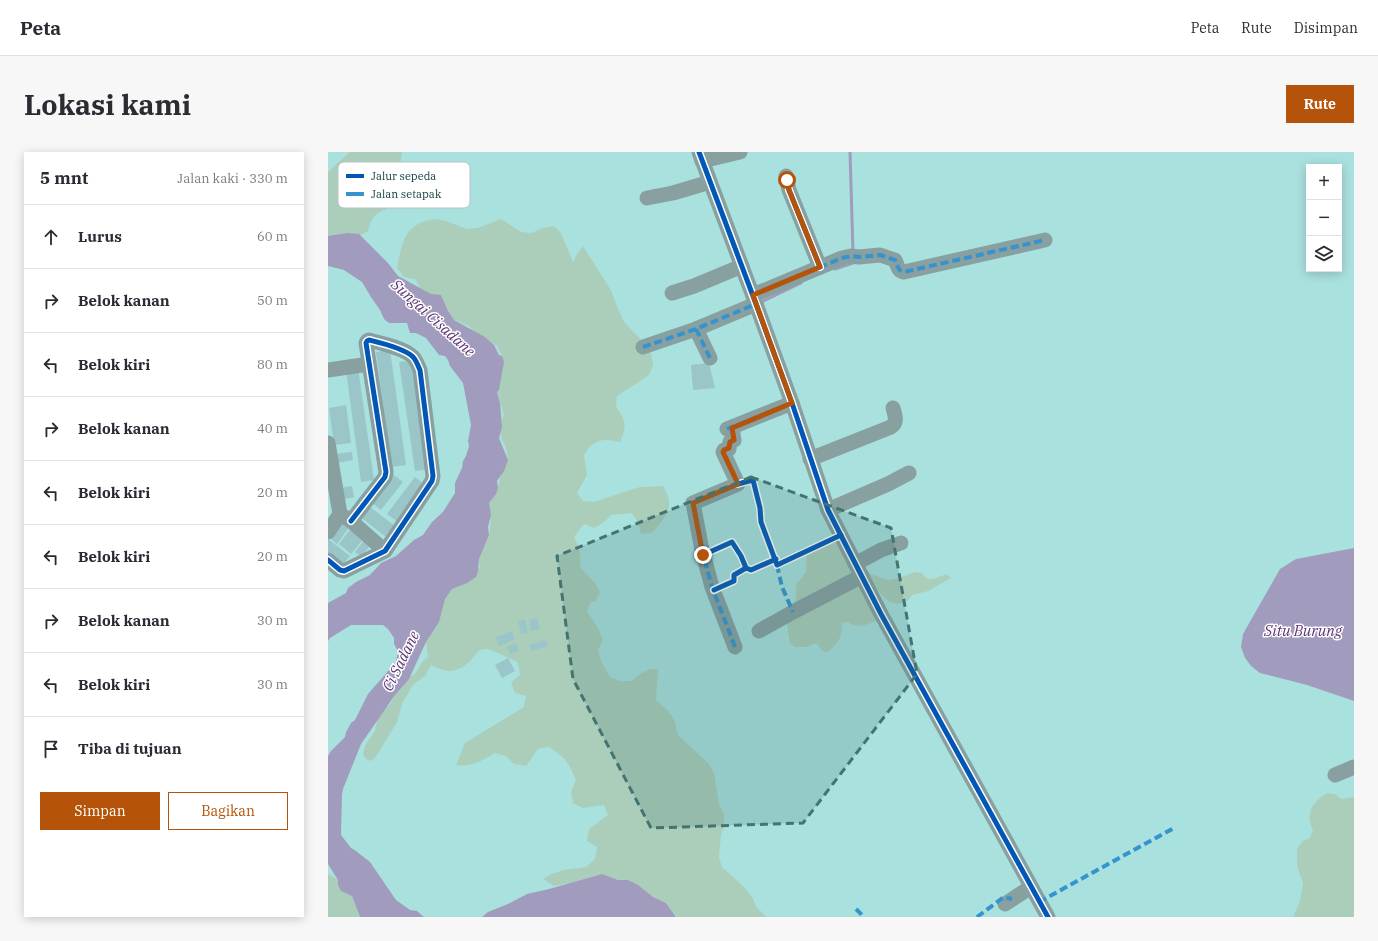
<!DOCTYPE html>
<html lang="id">
<meta charset="utf-8">
<style>
:root{--surface:#fff;--page:#f7f7f7;--text:#2b2b33;--muted:#7c7c81;--line:#e1e1e2;--accent:#b45309}
body{margin:0;font-family:"IBM Plex Serif",serif;background:var(--page);color:var(--text)}
.controls{position:absolute;right:12px;top:12px;display:grid;overflow:hidden;border-radius:0px;box-shadow:0 2px 10px #0003}
.controls button{width:36px;height:36px;display:grid;place-items:center;padding:0;border:0;border-bottom:1px solid var(--line);background:var(--surface);color:var(--text);font:20px sans-serif}
.stop{position:absolute;width:12px;height:12px;margin:-9px;border:3px solid #b45309;border-radius:50%;background:#fff}
.stop.end{background:#b45309;border-color:#fff;box-shadow:0 1px 4px #0008}
.list{margin:0;padding:0;list-style:none}
h2{display:flex;justify-content:space-between;align-items:center;height:52px;margin:0;padding:0 16px;font-size:17px}
h2 small{font-size:13px;font-weight:400;color:var(--muted)}
.list li{display:grid;grid-template-columns:26px 1fr auto;gap:12px;align-items:center;box-sizing:border-box;height:64px;padding:0 16px;border-top:1px solid var(--line)}
.list b{display:block;font-size:15px;white-space:nowrap}
.list em{font-size:13px;font-style:normal;color:var(--muted)}
.actions{display:flex;gap:8px;padding:12px 16px}
.actions a{flex:1;padding:9px 0;border:1px solid var(--accent);border-radius:0px;text-align:center;font-size:14px;color:var(--accent)}
.actions .main{background:var(--accent);color:#fff}
.icon{flex:none;width:22px;height:22px;fill:none;stroke:currentColor;stroke-width:2;stroke-linecap:round;stroke-linejoin:round}
.map{position:relative;flex:none;width:1026px;height:765px;overflow:hidden;border-radius:0px}
header{display:flex;align-items:center;gap:24px;box-sizing:border-box;height:56px;padding:0 20px;background:var(--surface);border-bottom:1px solid var(--line)}
header strong{font-size:19px}
nav{display:flex;gap:22px;margin-inline-start:auto;font-size:14px}
.intro{display:flex;align-items:center;justify-content:space-between;box-sizing:border-box;height:96px;padding:0 24px}
h1{margin:0;font-size:28px}
.button{padding:10px 18px;border-radius:0px;background:var(--accent);color:#fff;font-size:14px;font-weight:700}
main{display:flex;gap:24px;padding:0 24px}
aside{flex:1;background:var(--surface);border-radius:0px;box-shadow:0 2px 10px #0003}
.map>svg:first-child{display:block}
.green{fill:#aaceba}
.water{fill:#a19cbe}
.lines{fill:none;stroke-linecap:round;stroke-linejoin:round}
.stream{stroke:#a19cbe;stroke-width:3}
.building{fill:#9ac6c9}
.minor{stroke:#88a0a0;stroke-width:15}
.quiet{stroke:#3593cf;stroke-width:4;stroke-dasharray:8 4;stroke-linecap:butt}
.cycleway-casing{stroke:#fff;stroke-width:8}
.cycleway{stroke:#0057b8;stroke-width:5}
.route{stroke:#b45309;stroke-width:5}
.marked{fill:#437472;fill-opacity:0.2;stroke:#437472;stroke-width:3;stroke-dasharray:8 5;stroke-linejoin:round}
.labels{text-anchor:middle;stroke-width:3;stroke-linejoin:round;paint-order:stroke}
.water-label{font-size:15px;font-style:italic;fill:#5e3474;stroke:#fff}
.key{fill:#fff;stroke:#b6c4c3;stroke-width:1}
.key-label{font-size:11px;fill:#0c3938}
</style>
<header>
<strong>Peta</strong>
<nav><a>Peta</a><a>Rute</a><a>Disimpan</a></nav>
</header>
<div class="intro"><h1>Lokasi kami</h1><a class="button">Rute</a></div>
<main>
<aside>
<h2>5 mnt<small>Jalan kaki · 330 m</small></h2>
<ul class="list">
<li><svg class="icon" aria-label="ahead" viewBox="0 0 24 24"><path d="M12 20V5M6 11l6-6 6 6"/></svg><div><b>Lurus</b></div><em>60 m</em></li>
<li><svg class="icon" aria-label="right" viewBox="0 0 24 24"><path d="M7 20v-9h11M14 6l5 5-5 5"/></svg><div><b>Belok kanan</b></div><em>50 m</em></li>
<li><svg class="icon" aria-label="left" viewBox="0 0 24 24"><path d="M17 20v-9H6M10 6l-5 5 5 5"/></svg><div><b>Belok kiri</b></div><em>80 m</em></li>
<li><svg class="icon" aria-label="right" viewBox="0 0 24 24"><path d="M7 20v-9h11M14 6l5 5-5 5"/></svg><div><b>Belok kanan</b></div><em>40 m</em></li>
<li><svg class="icon" aria-label="left" viewBox="0 0 24 24"><path d="M17 20v-9H6M10 6l-5 5 5 5"/></svg><div><b>Belok kiri</b></div><em>20 m</em></li>
<li><svg class="icon" aria-label="left" viewBox="0 0 24 24"><path d="M17 20v-9H6M10 6l-5 5 5 5"/></svg><div><b>Belok kiri</b></div><em>20 m</em></li>
<li><svg class="icon" aria-label="right" viewBox="0 0 24 24"><path d="M7 20v-9h11M14 6l5 5-5 5"/></svg><div><b>Belok kanan</b></div><em>30 m</em></li>
<li><svg class="icon" aria-label="left" viewBox="0 0 24 24"><path d="M17 20v-9H6M10 6l-5 5 5 5"/></svg><div><b>Belok kiri</b></div><em>30 m</em></li>
<li><svg class="icon" aria-label="arrive" viewBox="0 0 24 24"><path d="M6 21V4h12l-3 4 3 4H6"/></svg><div><b>Tiba di tujuan</b></div></li>
</ul>
<div class="actions"><a class="main">Simpan</a><a>Bagikan</a></div>
</aside>
<div class="map">
<svg width="1026" height="765" viewBox="0 0 1026 765">
<rect width="100%" height="100%" fill="#a9e1de"/>
<g class="green">
<path d="M22,0H74L71,23L65,47L59,57C46,62 44,65 40,79L31,84L0,85V20Z"/>
<path d="M107,67L118,69L139,77L150,76L173,67L193,80L204,81L214,76L226,74L233,81L245,110L248,104L255,94L284,140L287,150L296,170L318,193L323,202L325,213L321,223L289,244L288,255C298,268 299,275 292,290C274,286 266,287 256,303L259,323L249,341L255,349L266,350L312,335L335,334C348,356 338,364 324,381L313,382L310,371L304,361L283,363L276,370L266,376L256,372L246,385C252,396 253,403 252,415L267,431L272,440L268,449L263,450L259,459L271,478L275,488L270,498L273,509L282,525L292,529H303L312,522L322,517H330L328,548C341,560 348,564 349,582L381,612L386,621L391,652L396,662V674L393,683L391,705L394,715L418,737L424,745L429,756L439,765H349L338,751L318,742L300,728H290L279,724L269,723L247,730L226,734L215,727L224,722L236,718L258,715L267,707L269,695L259,689L261,677L280,663L276,653L255,656L245,651L243,640L248,628C240,610 238,606 221,595L210,597L198,614L186,612L178,604L167,601C153,609 145,615 128,613L137,591L196,555L198,544L187,541L183,530L192,523L190,510C184,508 163,497 159,497C150,496 147,504 142,509C129,522 118,521 103,513L97,524L87,531L83,536L74,552L69,570L47,606L43,609L38,607L35,602L38,592L47,579L51,558L61,554L67,543V537L74,529L87,522L95,509L100,506L98,490L117,447L124,437L144,425L152,415L149,402L161,383L163,370L160,358L162,345L170,336L174,318L180,308L178,296L173,285L171,274L176,263L169,239L175,216L174,204L169,194L149,182L141,174L120,165L102,144L93,137L87,127L76,125L69,116C74,90 77,71 107,67Z"/>
<path d="M504,386L511,394L532,421L543,422L560,428L571,426L587,420L594,421C599,432 610,425 619,422L623,426L600,439L584,443C582,447 579,450 574,451C561,454 557,445 548,437L549,468C539,473 531,477 520,470L514,471C513,488 512,488 500,500H496L488,491L478,495H467L462,491L459,473L468,445V433L478,420L479,402L495,393L499,388Z"/>
<path d="M999,641L1007,642L1013,647L1026,645V765H965L972,749L975,731L969,714V697L975,689L982,686L985,678C977,662 984,650 999,641Z"/>
<path d="M0,722L10,728C11,738 15,740 24,744L32,765H0Z"/>
</g>
<g class="water">
<polygon points="20,81 31,82 60,111 70,124 103,142 113,143 120,159 126,168 157,185 166,193 171,203 174,204 176,210 171,238 169,240 172,251 174,275 171,286 180,308 176,319 169,329 170,336 168,342 161,351 163,363 160,375 161,383 151,407 150,419 148,425 139,431 124,437 117,447 111,470 98,490 81,527 67,543 33,592 15,637 14,643 13,683 23,696 28,699 42,710 68,748 82,758 89,759 96,765 32,765 24,744 13,739 10,733 10,728 0,712 0,604 3,599 17,585 18,580 23,571 27,568 40,542 68,510 70,499 66,492 66,486 60,477 55,473 23,473 2,486 0,489 0,451 18,441 20,436 28,430 42,423 53,411 68,404 86,388 95,383 104,370 115,360 127,341 127,331 134,316 135,309 138,304 141,294 140,289 143,273 135,231 122,214 120,208 117,204 111,203 98,186 88,181 82,181 79,171 61,171 56,167 52,158 43,145 34,130 16,118 0,114 0,84"/>
<polygon points="1026,396 1026,549 979,533 932,521 923,514 917,506 913,495 915,482 952,417 968,407"/>
<polygon points="274,722 290,728 300,728 310,733 325,745 338,751 348,765 154,765 160,760 180,752 199,742 221,737"/>
</g>
<g class="lines">
<g class="stream">
<polyline points="522,0 525,100"/>
<polyline points="507,117 525,111 525,109"/>
<polyline points="433,150 473,131"/>
</g>
</g>
<g class="building">
<polygon points="62,198 78,313 64,315 48,200"/>
<polygon points="84,208 101,317 87,319 71,210"/>
<polygon points="381,211 387,236 365,238 363,213"/>
<polygon points="30,216 46,328 33,330 18,218"/>
<polygon points="18,253 23,291 6,293 1,256"/>
<polygon points="24,300 25,308 8,311 6,302"/>
<polygon points="63,321 75,330 53,358 42,349"/>
<polygon points="87,325 97,333 70,370 59,362"/>
<polygon points="24,334 26,345 13,348 11,336"/>
<polygon points="38,352 71,377 62,388 30,363"/>
<polygon points="14,366 23,373 9,392 0,385"/>
<polygon points="24,375 37,385 23,402 11,392"/>
<polygon points="38,386 44,391 33,405 27,400"/>
<polygon points="0,387 22,404 13,415 0,404"/>
<polygon points="209,466 212,477 203,479 201,468"/>
<polygon points="197,467 200,481 193,482 190,469"/>
<polygon points="184,479 187,487 171,494 168,485"/>
<polygon points="218,488 220,494 203,499 201,493"/>
<polygon points="188,491 191,499 182,502 179,495"/>
<polygon points="180,506 187,519 174,526 167,513"/>
</g>
<g class="lines">
<g class="minor">
<polyline points="371,0 428,152 464,251 500,358 553,462 720,765"/>
<polyline points="374,9 412,0"/>
<polyline points="458,24 461,38 492,115"/>
<polyline points="319,46 345,41 382,30"/>
<polyline points="344,141 366,134 414,114"/>
<path d="M425,143L514,106L523,104L531,105L552,103L567,108C570,113 569,119 576,120L717,88"/>
<polyline points="368,177 382,206"/>
<polyline points="315,195 368,177 428,152"/>
<polyline points="0,218 41,212"/>
<polyline points="404,276 406,288 402,290 401,297 396,298 395,300 410,332 365,351 374,398 384,435 407,495"/>
<polyline points="399,277 464,251"/>
<polyline points="0,291 12,362 0,380"/>
<path d="M482,307L563,275C570,270 567,263 565,256"/>
<polyline points="500,358 560,332 581,321"/>
<polyline points="15,364 23,369 57,399"/>
<path d="M0,408L12,418L16,419L57,399L104,329L105,324L92,218C90,214 88,207 84,204C75,196 53,191 41,188L39,189L38,191L58,320L57,325L23,369"/>
<polyline points="527,412 553,398 573,391"/>
<polyline points="431,479 465,460 534,424"/>
<polyline points="1007,623 1026,615"/>
<polyline points="677,752 703,735"/>
</g>
<g class="quiet">
<path d="M425,143L514,106L523,104L531,105L552,103L567,108C570,113 569,119 576,120L717,88"/>
<polyline points="368,177 382,206"/>
<polyline points="315,195 368,177 428,152"/>
<polyline points="404,276 406,288 402,290 401,297 396,298 395,300 410,332"/>
<polyline points="399,277 464,251"/>
<polyline points="449,413 454,435 465,460"/>
<polyline points="407,495 384,435 374,398 365,351 414,331"/>
<polyline points="711,750 846,676"/>
<polyline points="528,757 536,765"/>
<polyline points="649,765 676,745 684,747"/>
</g>
<defs>
<g id="cycleway">
<polyline points="371,0 428,152 464,251 500,358 553,462 720,765"/>
<polyline points="458,24 461,38 492,115"/>
<polyline points="410,332 425,328 432,356 433,370 449,413 513,383"/>
<polyline points="375,403 404,390 413,404 418,416"/>
<path d="M0,408L12,418L16,419L57,399L104,329L105,324L92,218C90,214 88,207 84,204C75,196 53,191 41,188L39,189L38,191L58,320L57,325L23,369"/>
<polyline points="386,438 406,429 406,423 418,416 423,418 448,407"/>
</g>
</defs>
<use href="#cycleway" class="cycleway-casing"/>
<use href="#cycleway" class="cycleway"/>
</g>
<g class="lines">
<polyline class="route" points="375,403 365,351 410,332 395,300 396,298 401,296 402,290 406,288 404,276 464,251 425,143 492,115 461,38 459,28"/>
</g>
<path class="marked" d="M423,325L563,376L589,522L475,671L323,676L245,527L229,404Z"/>
<g class="labels">
<g class="water-label">
<text transform="translate(105 166) rotate(42)" y="5">Sungai Cisadane</text>
<text x="975" y="484">Situ Burung</text>
<text transform="translate(73 509) rotate(-64)" y="5">Ci Sadane</text>
</g>
</g>
<rect x="10" y="10" width="132" height="46" rx="6" class="key"/>
<rect x="18" y="22" width="18" height="4" fill="#0057b8"/>
<rect x="18" y="40" width="18" height="4" fill="#3593cf"/>
<g class="key-label">
<text x="43" y="28">Jalur sepeda</text>
<text x="43" y="46">Jalan setapak</text>
</g>
</svg>
<div class="controls">
<button>+</button>
<button>−</button>
<button><svg class="icon" aria-label="layers" viewBox="0 0 24 24"><path d="M12 4l9 5-9 5-9-5zM3 14l9 5 9-5"/></svg></button>
</div>
<div class="stop" style="left:459px;top:28px"></div>
<div class="stop end" style="left:375px;top:403px"></div>
</div>
</main>
